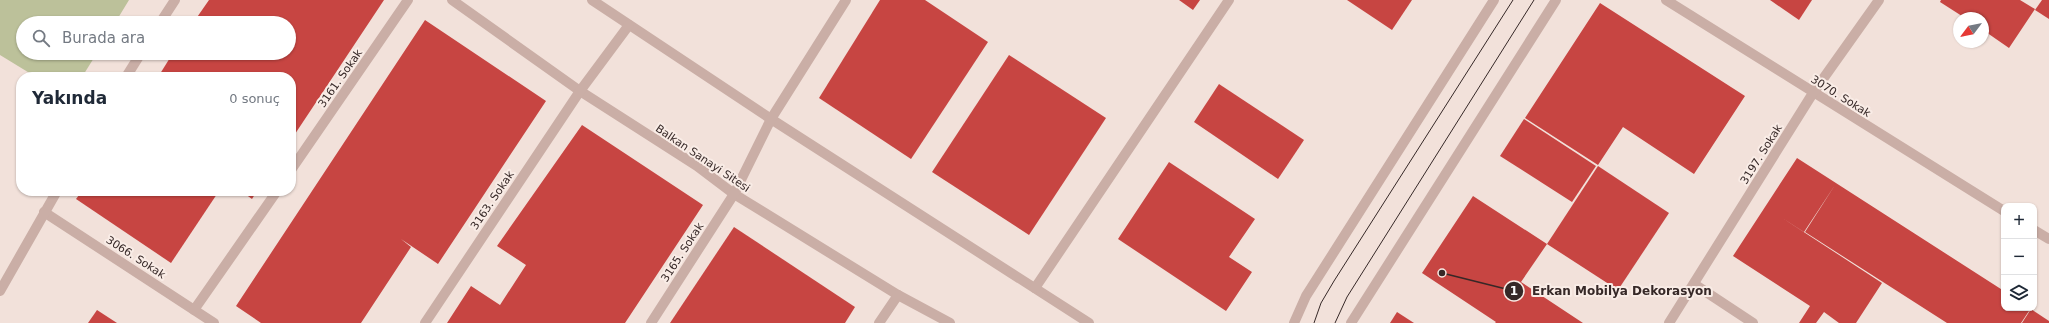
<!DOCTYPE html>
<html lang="tr">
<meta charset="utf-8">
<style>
:root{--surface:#fff;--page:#f2f2f3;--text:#1f2937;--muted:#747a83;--line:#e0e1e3}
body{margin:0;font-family:"DejaVu Sans",sans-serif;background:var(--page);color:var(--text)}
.controls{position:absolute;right:12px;bottom:12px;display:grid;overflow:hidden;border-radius:8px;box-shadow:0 1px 3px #0004}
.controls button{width:36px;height:36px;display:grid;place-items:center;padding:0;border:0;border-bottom:1px solid var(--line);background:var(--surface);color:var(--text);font:20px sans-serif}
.compass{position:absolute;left:1953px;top:12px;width:36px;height:36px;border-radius:50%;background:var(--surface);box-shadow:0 1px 3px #0004;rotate:238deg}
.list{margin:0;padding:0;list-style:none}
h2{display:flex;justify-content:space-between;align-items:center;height:52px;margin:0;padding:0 16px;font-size:17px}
h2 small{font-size:13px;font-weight:400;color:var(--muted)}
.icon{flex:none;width:22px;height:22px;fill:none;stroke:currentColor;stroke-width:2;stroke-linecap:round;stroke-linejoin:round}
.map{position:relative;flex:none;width:2049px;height:323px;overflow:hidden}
.search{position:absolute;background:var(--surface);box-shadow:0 1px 3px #0004;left:16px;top:16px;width:280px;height:44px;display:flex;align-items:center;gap:10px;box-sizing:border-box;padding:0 14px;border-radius:22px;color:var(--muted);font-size:15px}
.panel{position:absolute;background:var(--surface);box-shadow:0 1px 3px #0004;left:16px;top:72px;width:280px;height:124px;border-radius:16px}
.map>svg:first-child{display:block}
.green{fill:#bcc19a}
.building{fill:#c74542}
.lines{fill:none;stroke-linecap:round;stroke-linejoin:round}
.minor{stroke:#caaea6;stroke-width:10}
.tram{stroke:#362827;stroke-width:1}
.labels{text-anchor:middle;stroke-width:4;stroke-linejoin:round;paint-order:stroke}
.street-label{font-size:11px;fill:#362827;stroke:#f9ece6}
.leader{fill:none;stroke:#362827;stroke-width:1.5}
.callout-dot{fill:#362827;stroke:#f9ece6;stroke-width:1.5}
.mark-label{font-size:12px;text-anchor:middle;font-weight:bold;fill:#fff}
.callout-label{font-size:12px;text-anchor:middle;font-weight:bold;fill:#362827;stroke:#f9ece6;stroke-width:4;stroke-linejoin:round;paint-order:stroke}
</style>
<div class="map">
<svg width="2049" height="323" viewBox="0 0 2049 323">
<rect width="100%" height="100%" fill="#f2e1da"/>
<polygon class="green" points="0,0 129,0 115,23 23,23 23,53 97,53 82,77 36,77 0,55"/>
<g class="building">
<polygon points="209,0 384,0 291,140 291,77 158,77 173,53 289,53 289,23 193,23"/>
<polygon points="880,0 925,0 988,42 911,159 819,98"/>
<polygon points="1179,0 1200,0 1193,10"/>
<polygon points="1347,0 1412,0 1392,30"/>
<polygon points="1770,0 1812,0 1799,20"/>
<polygon points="1941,0 2020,0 2035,9 2009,48 1983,30 1983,18 1965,18 1940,2"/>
<polygon points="2042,0 2049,0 2049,19 2035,10"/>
<polygon points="1600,3 1745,96 1694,174 1623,127 1598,165 1525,118"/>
<polygon points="425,20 546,101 438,264 401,239 411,247 361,323 261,323 236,306"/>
<polygon points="1009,55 1106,118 1029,235 932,172"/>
<polygon points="1219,84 1304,140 1278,179 1194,122"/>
<polygon points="1524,119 1596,166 1572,202 1500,156"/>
<polygon points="582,125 703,205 625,323 447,323 471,286 500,305 526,265 497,246"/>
<polygon points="1797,158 2004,291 2004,308 2031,308 2021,323 1947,323 1805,232 1835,185 1804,232 1767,208 1882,283 1856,323 1839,323 1824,312 1816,323 1799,323 1810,306 1733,256"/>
<polygon points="1169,162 1255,219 1229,257 1252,272 1226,311 1118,239"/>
<polygon points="1598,166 1669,213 1618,290 1547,244"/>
<polygon points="82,191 219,191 171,263 76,199"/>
<polygon points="241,191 257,191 252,199"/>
<polygon points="1473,196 1547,244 1521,282 1583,323 1495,323 1496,322 1422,273"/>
<polygon points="734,227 855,307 845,323 670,323"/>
<polygon points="2031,309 2049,321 2049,323 2022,323"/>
<polygon points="97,310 117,323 88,323"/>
<polygon points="1397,312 1414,323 1390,323"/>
</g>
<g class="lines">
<g class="minor">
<polyline points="452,0 580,91 697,166 734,194 898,295 950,323"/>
<polyline points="592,0 771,119 1089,323"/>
<polyline points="1666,0 2004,211"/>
<polyline points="160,23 175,0"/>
<polyline points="126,77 141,53"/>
<polyline points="291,170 408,0"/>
<polyline points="44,212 214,323"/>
<polyline points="2034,230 2049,239"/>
<polyline points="1694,284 1753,323"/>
<polyline points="1035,288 1229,0"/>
<polyline points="0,291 57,191"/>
<polyline points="194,310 277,191"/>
<polyline points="425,323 580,91 629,25"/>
<polyline points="651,323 734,194 771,119 846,0"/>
<polyline points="879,323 898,295"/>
<polyline points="1294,323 1306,296 1494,0"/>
<polyline points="1351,323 1556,0"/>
<polyline points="1669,323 1813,93 1879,0"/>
</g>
<g class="tram">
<polyline points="1314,323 1321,303 1334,281 1513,0"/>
<polyline points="1335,323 1347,297 1534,0"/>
</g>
</g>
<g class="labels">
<g class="street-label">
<text transform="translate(340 78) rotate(-55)" y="4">3161. Sokak</text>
<text transform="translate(1841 96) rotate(32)" y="4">3070. Sokak</text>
<text transform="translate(1761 154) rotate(-58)" y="4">3197. Sokak</text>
<text transform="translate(703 158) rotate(34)" y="4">Balkan Sanayi Sitesi</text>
<text transform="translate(492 200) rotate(-56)" y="4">3163. Sokak</text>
<text transform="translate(682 252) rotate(-57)" y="4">3165. Sokak</text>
<text transform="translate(136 257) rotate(33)" y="4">3066. Sokak</text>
</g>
</g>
<path class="leader" d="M1442 273L1514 291"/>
<g class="callout-dot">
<circle cx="1442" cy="273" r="4"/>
<circle cx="1514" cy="291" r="10"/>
</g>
<g class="mark-label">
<text x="1514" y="295">1</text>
</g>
<g class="callout-label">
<text x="1622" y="295">Erkan Mobilya Dekorasyon</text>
</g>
</svg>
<div class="controls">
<button>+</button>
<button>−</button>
<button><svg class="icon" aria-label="layers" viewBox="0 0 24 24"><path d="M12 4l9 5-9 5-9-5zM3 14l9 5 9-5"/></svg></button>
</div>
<svg class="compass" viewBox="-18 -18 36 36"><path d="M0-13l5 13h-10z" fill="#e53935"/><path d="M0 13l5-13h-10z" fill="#747a83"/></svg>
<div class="search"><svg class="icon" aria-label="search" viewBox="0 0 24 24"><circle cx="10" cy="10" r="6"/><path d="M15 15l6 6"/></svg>Burada ara</div>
<section class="panel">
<h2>Yakında<small>0 sonuç</small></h2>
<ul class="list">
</ul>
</section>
</div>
